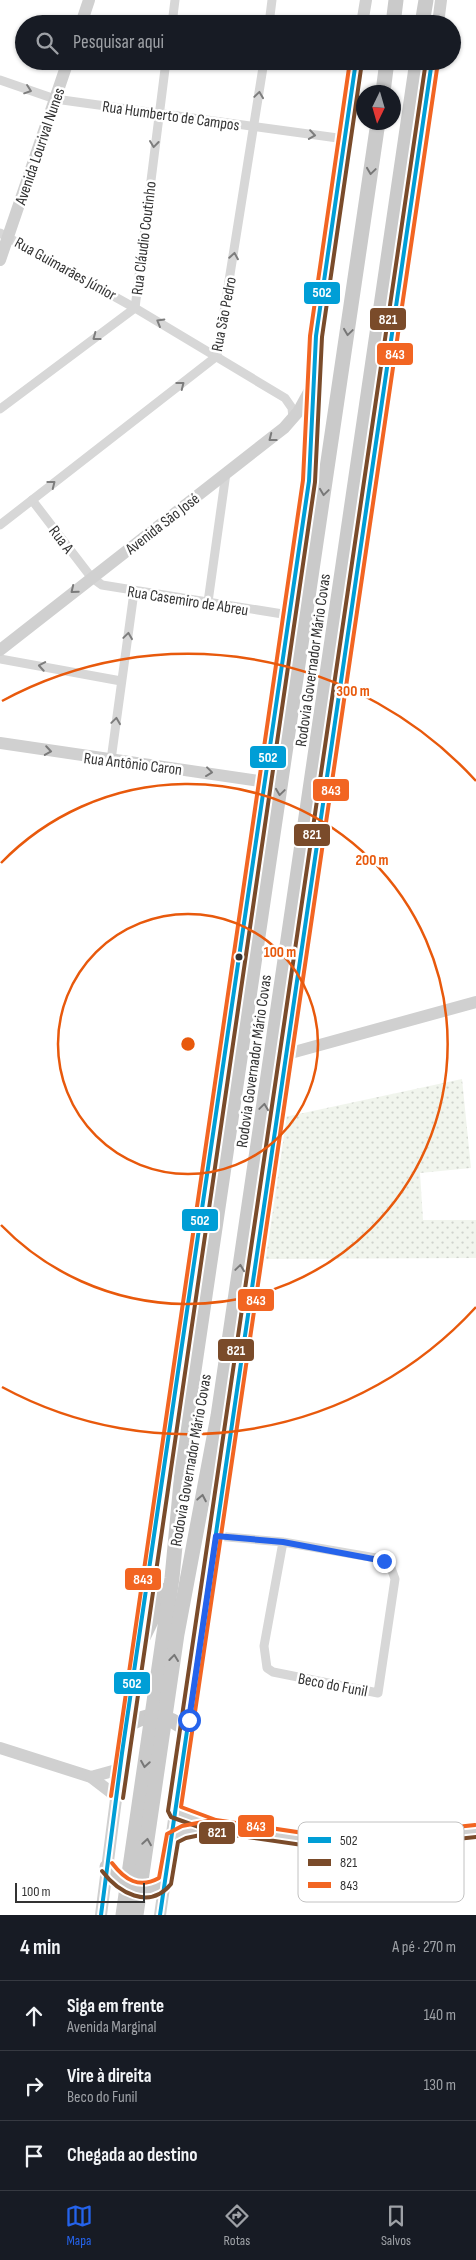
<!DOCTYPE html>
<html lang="pt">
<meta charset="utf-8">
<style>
:root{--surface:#171b24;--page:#242831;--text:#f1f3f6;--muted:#9ea1a6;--line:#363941;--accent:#2563eb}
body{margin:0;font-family:"Sofia Sans Condensed",sans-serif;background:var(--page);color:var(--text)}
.compass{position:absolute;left:356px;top:85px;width:45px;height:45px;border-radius:50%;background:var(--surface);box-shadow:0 1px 4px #0004;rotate:185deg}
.scale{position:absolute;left:15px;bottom:12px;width:130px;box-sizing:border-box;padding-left:5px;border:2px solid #333;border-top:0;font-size:14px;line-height:18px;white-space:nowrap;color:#333;-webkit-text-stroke:4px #fff;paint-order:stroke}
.stop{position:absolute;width:15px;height:15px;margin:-11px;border:4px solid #2563eb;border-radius:50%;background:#fff}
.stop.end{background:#2563eb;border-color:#fff;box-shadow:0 1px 5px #0008}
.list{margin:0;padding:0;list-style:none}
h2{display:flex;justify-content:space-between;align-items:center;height:65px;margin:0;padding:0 20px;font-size:21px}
h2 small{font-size:16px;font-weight:400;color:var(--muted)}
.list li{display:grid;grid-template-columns:32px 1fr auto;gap:15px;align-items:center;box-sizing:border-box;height:70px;padding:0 20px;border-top:1px solid var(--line)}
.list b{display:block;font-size:19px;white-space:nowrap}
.list p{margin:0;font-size:16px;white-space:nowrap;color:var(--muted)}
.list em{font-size:16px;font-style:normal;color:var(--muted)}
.icon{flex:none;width:28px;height:28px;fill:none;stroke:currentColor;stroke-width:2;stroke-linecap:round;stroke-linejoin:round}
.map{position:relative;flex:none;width:476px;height:1915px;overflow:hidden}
.search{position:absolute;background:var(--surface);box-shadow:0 1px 4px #0004;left:15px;right:15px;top:15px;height:55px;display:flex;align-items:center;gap:12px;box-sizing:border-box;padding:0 18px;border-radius:28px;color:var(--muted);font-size:19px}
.sheet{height:275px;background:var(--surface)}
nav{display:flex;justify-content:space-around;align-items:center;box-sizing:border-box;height:70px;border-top:1px solid var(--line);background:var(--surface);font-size:14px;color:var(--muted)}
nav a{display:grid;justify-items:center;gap:2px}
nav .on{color:var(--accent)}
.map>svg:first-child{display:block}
.grass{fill:url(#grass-dots)}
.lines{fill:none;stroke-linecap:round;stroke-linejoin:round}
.street{stroke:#d7d7d7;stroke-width:9}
.secondary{stroke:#d0d0d0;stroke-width:12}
.primary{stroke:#cacaca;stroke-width:15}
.bus-1-casing{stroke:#fff;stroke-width:8}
.bus-2-casing{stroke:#fff;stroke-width:8}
.bus-3-casing{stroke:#fff;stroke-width:8}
.bus-1{stroke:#009ed6;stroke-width:4}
.bus-2{stroke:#7a4b2a;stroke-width:4}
.bus-3{stroke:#f26522;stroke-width:4}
.oneway{stroke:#7d7d7d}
.oneway2{stroke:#777}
.oneway3{stroke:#7a7a7a}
.route{stroke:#2563eb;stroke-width:6}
.ring{fill:none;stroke:#e8590c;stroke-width:2.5}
.bus-dot{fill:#333;stroke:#fff;stroke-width:2}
.labels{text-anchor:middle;stroke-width:5;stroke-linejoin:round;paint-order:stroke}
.street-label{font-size:16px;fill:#333;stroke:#fff}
.key{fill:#fff;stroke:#c2c2c2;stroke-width:1}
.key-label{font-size:14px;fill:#333}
.centre{fill:#e8590c;stroke:#fff;stroke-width:2.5}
.ring-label{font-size:15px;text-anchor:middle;font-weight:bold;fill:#e8590c;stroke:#fff;stroke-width:5;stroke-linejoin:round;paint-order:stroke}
.line-badge{stroke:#fff;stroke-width:2}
.badge-label{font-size:14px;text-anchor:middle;font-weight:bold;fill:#fff}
</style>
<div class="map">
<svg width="476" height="1915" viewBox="0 0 476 1915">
<defs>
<pattern id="grass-dots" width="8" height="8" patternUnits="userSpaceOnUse" patternTransform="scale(1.25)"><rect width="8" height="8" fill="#f1f5ed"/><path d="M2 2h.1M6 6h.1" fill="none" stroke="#cfd2cc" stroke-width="1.8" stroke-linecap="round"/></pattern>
</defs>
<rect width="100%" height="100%" fill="#fff"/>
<polygon class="grass" points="462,1079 471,1168 420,1173 423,1220 476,1220 476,1258 258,1259 280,1118"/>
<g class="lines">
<g class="street">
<polyline points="172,24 175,0"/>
<polyline points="269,24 272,0"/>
<polyline points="0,80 55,99 345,139"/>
<polyline points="0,233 135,308 285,398 292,408 293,418"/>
<polyline points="0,409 135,308 166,61"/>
<polyline points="32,500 91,577 102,585 289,615"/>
<polyline points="0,525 217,356 264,61"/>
<polyline points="208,602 226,473"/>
<polyline points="0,659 121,681"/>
<polyline points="111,760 134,592"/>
<polyline points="216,1536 283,1542 376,1558 390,1565 395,1579 378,1693 273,1672 267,1668 264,1646 283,1542"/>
</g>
<g class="secondary">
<polyline points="81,24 89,0"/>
<polyline points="362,24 366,0"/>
<polyline points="438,24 441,0"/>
<polyline points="0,260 68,61"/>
<polyline points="0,650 284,428 298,412 310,390"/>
<polyline points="0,743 266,782"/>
<polyline points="287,1054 476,1002"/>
<polyline points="0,1748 91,1777 117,1797"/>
<polyline points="91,1777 120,1769"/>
<polyline points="174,1811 214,1826 344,1845 476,1831"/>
<polyline points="172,1838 184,1832 214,1826"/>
<polyline points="101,1915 122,1753 309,481 312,386 316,336 356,61"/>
<polyline points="160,1915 432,61"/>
</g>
<g class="primary">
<polyline points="393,24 396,0"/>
<polyline points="422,24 426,0"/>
<polyline points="383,92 387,61"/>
<polyline points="375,384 389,349"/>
<polyline points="137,1650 166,1590"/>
<path d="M126,1727C146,1711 170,1714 188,1732"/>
<path d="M107,1867C123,1890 140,1898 165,1882"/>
<polyline points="123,1915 172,1578 187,1418 378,122"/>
<polyline points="136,1915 177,1634 218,1416 417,61"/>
</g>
<defs>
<g id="bus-1">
<polyline points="101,1915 122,1753 309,481 316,336 356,61"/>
<polyline points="160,1915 432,61"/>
</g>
<g id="bus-2">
<polyline points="426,61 168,1811 171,1817 213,1832 344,1851 476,1837"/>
<polyline points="123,1798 315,482 322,337 362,62"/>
<path d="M102,1871C118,1892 149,1911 171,1884L178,1842L186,1838L215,1832"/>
</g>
<g id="bus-3">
<polyline points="438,62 181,1807 216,1820 344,1839 475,1825"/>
<polyline points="111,1796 303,480 310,336 350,61"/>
<path d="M112,1863C125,1880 139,1889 159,1878L167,1834L182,1826L213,1820"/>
</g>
</defs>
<use href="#bus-1" class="bus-1-casing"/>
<use href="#bus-2" class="bus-2-casing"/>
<use href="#bus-3" class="bus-3-casing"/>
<use href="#bus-1" class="bus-1"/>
<use href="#bus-2" class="bus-2"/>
<use href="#bus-3" class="bus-3"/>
</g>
<defs><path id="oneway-chevron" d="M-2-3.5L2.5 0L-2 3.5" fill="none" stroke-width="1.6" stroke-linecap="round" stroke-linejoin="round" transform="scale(1.25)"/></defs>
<g class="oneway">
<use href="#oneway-chevron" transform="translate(28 90) rotate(19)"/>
<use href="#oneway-chevron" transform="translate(259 95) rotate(-82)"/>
<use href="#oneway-chevron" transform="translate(312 135) rotate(8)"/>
<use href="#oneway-chevron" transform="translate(154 144) rotate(97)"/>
<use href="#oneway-chevron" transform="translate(234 256) rotate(-81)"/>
<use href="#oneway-chevron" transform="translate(160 322) rotate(-150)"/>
<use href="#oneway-chevron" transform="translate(96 337) rotate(143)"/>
<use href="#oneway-chevron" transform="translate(181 385) rotate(-38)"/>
<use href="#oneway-chevron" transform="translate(52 484) rotate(-38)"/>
<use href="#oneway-chevron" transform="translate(128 636) rotate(-82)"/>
<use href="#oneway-chevron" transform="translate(42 666) rotate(-170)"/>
<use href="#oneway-chevron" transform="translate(116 721) rotate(-82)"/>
</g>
<g class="oneway2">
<use href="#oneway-chevron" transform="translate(371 171) rotate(98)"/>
<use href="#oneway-chevron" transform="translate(348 332) rotate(98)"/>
<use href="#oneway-chevron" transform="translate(324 492) rotate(98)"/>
<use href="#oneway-chevron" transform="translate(280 792) rotate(98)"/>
<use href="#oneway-chevron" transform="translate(264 1107) rotate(-82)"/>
<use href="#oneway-chevron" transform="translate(240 1268) rotate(-82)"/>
<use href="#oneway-chevron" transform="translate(202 1498) rotate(-79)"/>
<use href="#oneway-chevron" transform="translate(174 1658) rotate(-83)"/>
<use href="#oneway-chevron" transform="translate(145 1764) rotate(99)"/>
<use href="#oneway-chevron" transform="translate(147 1842) rotate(-81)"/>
</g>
<g class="oneway3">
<use href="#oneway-chevron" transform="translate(272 438) rotate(142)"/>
<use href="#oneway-chevron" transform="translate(74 590) rotate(141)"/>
<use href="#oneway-chevron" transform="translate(48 751) rotate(9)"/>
<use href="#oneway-chevron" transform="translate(209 772) rotate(7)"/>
</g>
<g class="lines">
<polyline class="route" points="189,1720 216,1536 283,1542 384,1561"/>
</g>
<g class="ring">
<circle cx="188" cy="1044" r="130"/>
<path d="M1 863A260 260 0 1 1 1 1225"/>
<path d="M476 1307A390 390 0 0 1 2 1387M2 701A390 390 0 0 1 476 781"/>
</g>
<circle class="bus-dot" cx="239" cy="957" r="4.5"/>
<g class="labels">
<g class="street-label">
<text transform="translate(171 115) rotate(8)" y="6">Rua Humberto de Campos</text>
<text transform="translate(39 146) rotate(-71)" y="6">Avenida Lourival Nunes</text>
<text transform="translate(143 238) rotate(-83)" y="6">Rua Cláudio Coutinho</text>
<text transform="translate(66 268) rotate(29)" y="6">Rua Guimarães Júnior</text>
<text transform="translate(223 314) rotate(-79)" y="6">Rua São Pedro</text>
<text transform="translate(162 523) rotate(-38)" y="6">Avenida São José</text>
<text transform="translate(62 539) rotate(53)" y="6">Rua A</text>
<text transform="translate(188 600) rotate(9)" y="6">Rua Casemiro de Abreu</text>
<text transform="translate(312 660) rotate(-82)" y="6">Rodovia Governador Mário Covas</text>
<text transform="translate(133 763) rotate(7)" y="6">Rua Antônio Caron</text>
<text transform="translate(253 1061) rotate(-82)" y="6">Rodovia Governador Mário Covas</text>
<text transform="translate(190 1460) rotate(-80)" y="6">Rodovia Governador Mário Covas</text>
<text transform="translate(333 1684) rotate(11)" y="6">Beco do Funil</text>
</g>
</g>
<rect x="298" y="1822" width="166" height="80" rx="8" class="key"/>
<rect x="308" y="1837" width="23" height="6" fill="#009ed6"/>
<rect x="308" y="1859" width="23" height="7" fill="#7a4b2a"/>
<rect x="308" y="1882" width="23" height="6" fill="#f26522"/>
<g class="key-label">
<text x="340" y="1845">502</text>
<text x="340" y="1867">821</text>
<text x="340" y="1890">843</text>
</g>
<circle cx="188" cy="1044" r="8" class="centre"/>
<g class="ring-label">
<text x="353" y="696">300 m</text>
<text x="372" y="865">200 m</text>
<text x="280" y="957">100 m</text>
</g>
<g class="line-badge">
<rect x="303" y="281" width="38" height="24" rx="5" fill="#009ed6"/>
<rect x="369" y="307" width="38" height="24" rx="5" fill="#7a4b2a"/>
<rect x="376" y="342" width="38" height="24" rx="5" fill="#f26522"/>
<rect x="249" y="745" width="38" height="24" rx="5" fill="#009ed6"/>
<rect x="312" y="778" width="38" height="24" rx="5" fill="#f26522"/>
<rect x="293" y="823" width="38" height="24" rx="5" fill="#7a4b2a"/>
<rect x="181" y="1208" width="38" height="24" rx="5" fill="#009ed6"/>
<rect x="237" y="1288" width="38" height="24" rx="5" fill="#f26522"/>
<rect x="217" y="1338" width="38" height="24" rx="5" fill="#7a4b2a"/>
<rect x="124" y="1567" width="38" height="24" rx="5" fill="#f26522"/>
<rect x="113" y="1671" width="38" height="24" rx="5" fill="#009ed6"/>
<rect x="237" y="1814" width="38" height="24" rx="5" fill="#f26522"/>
<rect x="198" y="1821" width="38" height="24" rx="5" fill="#7a4b2a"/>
</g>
<g class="badge-label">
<text x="322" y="297">502</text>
<text x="388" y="324">821</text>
<text x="395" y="359">843</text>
<text x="268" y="762">502</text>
<text x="331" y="795">843</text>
<text x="312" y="839">821</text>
<text x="200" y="1225">502</text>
<text x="256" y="1305">843</text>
<text x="236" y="1355">821</text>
<text x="143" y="1584">843</text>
<text x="132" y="1688">502</text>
<text x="256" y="1831">843</text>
<text x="217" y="1837">821</text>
</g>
</svg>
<svg class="compass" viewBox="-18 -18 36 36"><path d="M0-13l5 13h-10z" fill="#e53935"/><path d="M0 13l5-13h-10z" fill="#9ea1a6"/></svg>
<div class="scale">100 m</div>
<div class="stop" style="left:189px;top:1720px"></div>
<div class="stop end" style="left:384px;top:1561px"></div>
<div class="search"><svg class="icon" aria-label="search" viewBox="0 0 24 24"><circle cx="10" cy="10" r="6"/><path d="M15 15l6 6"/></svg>Pesquisar aqui</div>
</div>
<section class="sheet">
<h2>4 min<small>A pé · 270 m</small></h2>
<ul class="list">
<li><svg class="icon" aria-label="ahead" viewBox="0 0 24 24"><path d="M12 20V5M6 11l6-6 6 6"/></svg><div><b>Siga em frente</b><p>Avenida Marginal</p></div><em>140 m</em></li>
<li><svg class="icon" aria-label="right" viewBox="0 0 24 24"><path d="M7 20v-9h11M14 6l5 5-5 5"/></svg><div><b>Vire à direita</b><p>Beco do Funil</p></div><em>130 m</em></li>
<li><svg class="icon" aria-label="arrive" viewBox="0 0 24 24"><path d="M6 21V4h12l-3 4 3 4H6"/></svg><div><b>Chegada ao destino</b></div></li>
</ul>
</section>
<nav>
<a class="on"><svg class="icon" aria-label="map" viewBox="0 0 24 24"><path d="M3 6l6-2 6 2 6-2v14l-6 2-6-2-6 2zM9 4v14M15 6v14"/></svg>Mapa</a>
<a><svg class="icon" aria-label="directions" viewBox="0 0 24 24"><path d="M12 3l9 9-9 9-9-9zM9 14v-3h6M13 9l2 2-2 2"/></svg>Rotas</a>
<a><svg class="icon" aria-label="saved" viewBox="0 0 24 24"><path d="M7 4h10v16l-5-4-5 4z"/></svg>Salvos</a>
</nav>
